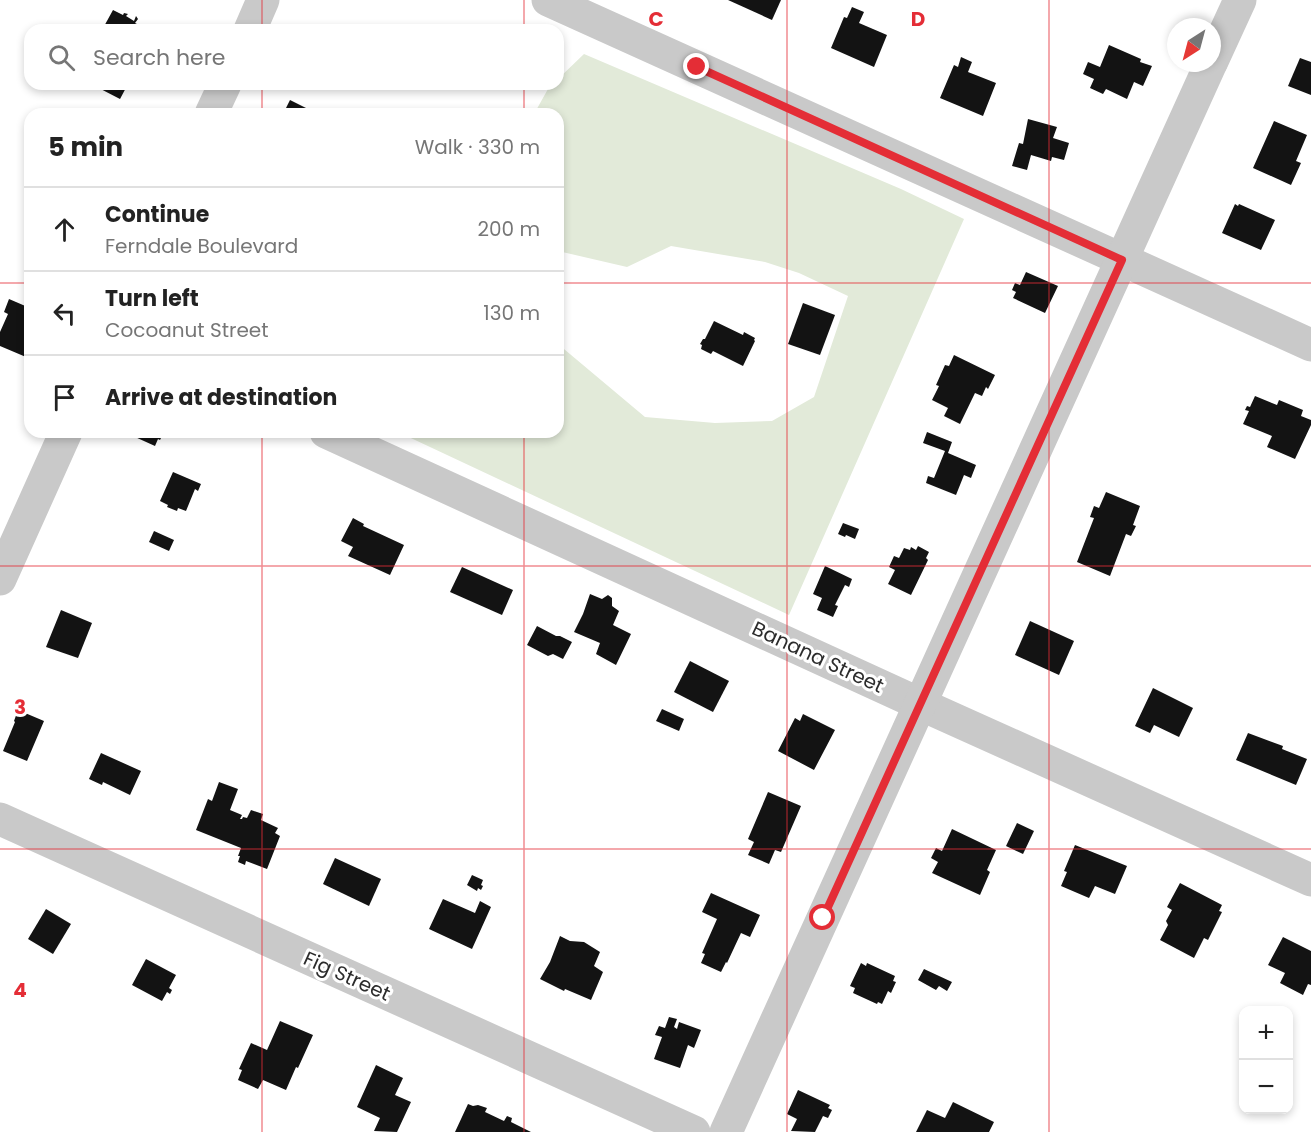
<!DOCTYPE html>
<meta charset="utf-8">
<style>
:root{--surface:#fff;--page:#f2f2f2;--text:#222;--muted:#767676;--line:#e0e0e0}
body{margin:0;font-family:Poppins,sans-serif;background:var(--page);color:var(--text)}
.controls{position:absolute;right:18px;bottom:18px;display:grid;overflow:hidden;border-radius:12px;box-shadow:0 3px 9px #0003}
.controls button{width:54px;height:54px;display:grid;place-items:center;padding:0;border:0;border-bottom:2px solid var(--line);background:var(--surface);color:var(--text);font:30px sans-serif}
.compass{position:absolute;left:1167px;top:18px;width:54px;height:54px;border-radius:50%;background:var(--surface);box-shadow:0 3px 9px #0003;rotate:216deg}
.stop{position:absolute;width:18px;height:18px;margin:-14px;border:4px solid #e42d36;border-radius:50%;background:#fff}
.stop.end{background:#e42d36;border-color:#fff;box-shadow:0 2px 6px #0008}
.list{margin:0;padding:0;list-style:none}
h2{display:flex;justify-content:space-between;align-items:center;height:78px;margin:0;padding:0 24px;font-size:26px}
h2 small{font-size:20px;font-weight:400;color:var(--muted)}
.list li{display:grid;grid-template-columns:39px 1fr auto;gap:18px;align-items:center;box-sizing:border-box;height:84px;padding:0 24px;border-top:2px solid var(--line)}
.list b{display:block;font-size:22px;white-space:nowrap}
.list p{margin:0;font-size:20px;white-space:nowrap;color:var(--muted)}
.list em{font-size:20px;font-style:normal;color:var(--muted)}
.icon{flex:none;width:33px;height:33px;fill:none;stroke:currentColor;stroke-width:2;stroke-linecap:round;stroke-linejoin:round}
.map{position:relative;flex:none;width:1311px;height:1132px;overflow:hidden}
.search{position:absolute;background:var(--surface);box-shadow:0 3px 9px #0003;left:24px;top:24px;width:540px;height:66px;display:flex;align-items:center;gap:15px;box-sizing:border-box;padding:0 21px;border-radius:18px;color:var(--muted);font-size:22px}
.panel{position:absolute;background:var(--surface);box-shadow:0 3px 9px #0003;left:24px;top:108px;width:540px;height:330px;border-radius:18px}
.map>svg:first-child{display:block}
.green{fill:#e2ead9}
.building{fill:#131313}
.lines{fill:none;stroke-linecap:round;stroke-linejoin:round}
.minor{stroke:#c9c9c9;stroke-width:33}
.route{stroke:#e42d36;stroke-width:8}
.grid{fill:none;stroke:#e42d36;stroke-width:1.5;stroke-opacity:0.55}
.labels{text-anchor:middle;stroke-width:6;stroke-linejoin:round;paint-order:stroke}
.street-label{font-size:20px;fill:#2c2c2c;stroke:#fff}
.grid-label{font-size:20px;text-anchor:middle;font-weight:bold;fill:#e42d36;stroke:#fff;stroke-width:6;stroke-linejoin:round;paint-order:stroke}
</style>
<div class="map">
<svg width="1311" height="1132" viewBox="0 0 1311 1132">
<rect width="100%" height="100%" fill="#fff"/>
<polygon class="green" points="584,54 901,189 964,219 789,615 398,432 558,432 558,344 645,417 715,423 772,421 814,397 848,296 799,273 765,262 671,246 627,267 558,251 558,114 534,114 548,89 553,84 558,84 558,79"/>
<g class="building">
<polygon points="728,0 781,0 772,20"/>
<polygon points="852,7 864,12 859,23 887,35 874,67 831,48 844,17 847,18"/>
<polygon points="113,10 123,15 124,13 128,14 126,16 134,21 136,16 138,19 135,23 149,30 102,30"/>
<polygon points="1109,45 1141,59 1140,62 1152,66 1143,86 1134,82 1127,99 1106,89 1103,94 1090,88 1094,79 1083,74 1088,62 1100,67"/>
<polygon points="961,57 972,62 968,72 996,83 983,116 940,98 954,65 958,67"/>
<polygon points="1300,58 1311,62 1311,95 1288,86"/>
<polygon points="91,84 128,84 120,99"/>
<polygon points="290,100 312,111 310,114 283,114"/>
<polygon points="1028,119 1057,127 1053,138 1069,143 1064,160 1052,157 1051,161 1031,155 1027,170 1012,166 1019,143 1023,144"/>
<polygon points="1274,121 1307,135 1296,161 1301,163 1291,185 1253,168"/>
<polygon points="1235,204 1238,206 1239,204 1275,220 1261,250 1222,233"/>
<polygon points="1026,272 1058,286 1045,313 1013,298 1016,292 1012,290 1015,283 1020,285"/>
<polygon points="9,299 30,308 30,346 26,357 0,346 0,332 8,314 4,312"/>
<polygon points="803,303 835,315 820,355 788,344"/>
<polygon points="714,321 743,335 744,332 755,338 754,340 755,341 743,366 713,351 711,354 701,349 702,345 700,344 703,339 705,339"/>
<polygon points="954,355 995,375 988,389 986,387 982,396 975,393 960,424 944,416 948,408 932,400 939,386 936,385 945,365 949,366"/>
<polygon points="1255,396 1277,405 1279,400 1303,410 1301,416 1311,420 1311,425 1295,459 1267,447 1272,436 1243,424 1249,411 1245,410 1247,406 1250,407"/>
<polygon points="124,432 164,432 160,440 158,439 155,446"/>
<polygon points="927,432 952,442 948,453 976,465 971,478 964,475 956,495 926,483 928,476 934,478 945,451 923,443"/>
<polygon points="173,472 201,484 198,491 195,489 186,511 178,508 177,511 167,507 168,505 160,501"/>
<polygon points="1106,492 1140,506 1133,525 1136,526 1131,536 1126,534 1110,576 1077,562 1094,518 1090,517 1094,506 1099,508"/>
<polygon points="353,518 364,524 363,526 404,545 390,575 348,556 353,547 341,541"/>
<polygon points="843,523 859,529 855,539 846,535 845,537 838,534"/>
<polygon points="154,531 174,540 169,551 149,542"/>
<polygon points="918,546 929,552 926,558 928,560 911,595 888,584 895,570 889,567 894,556 899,558 904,548 910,550 911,547 916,550"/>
<polygon points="825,566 852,579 849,587 845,585 835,605 838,606 833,617 817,610 822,598 813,594"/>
<polygon points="462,567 513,590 502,615 450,592"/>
<polygon points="590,594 602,599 608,595 612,598 612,606 619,611 613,625 631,634 616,665 596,654 600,643 574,632 583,614"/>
<polygon points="61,610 92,623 78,658 46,647"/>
<polygon points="1030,621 1074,641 1059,675 1015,655"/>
<polygon points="537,626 556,636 560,636 572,642 563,659 553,654 548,656 527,645"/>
<polygon points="690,661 729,681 713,712 674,692"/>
<polygon points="1153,688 1193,708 1179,737 1154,725 1150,733 1135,726"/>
<polygon points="662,709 684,719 679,731 656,721"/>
<polygon points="18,710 44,721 27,761 3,751 15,722 14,721"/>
<polygon points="803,714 835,730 814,770 778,751 795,718 800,721"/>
<polygon points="1248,733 1283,746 1282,749 1307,759 1296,785 1236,760"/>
<polygon points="101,753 141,771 130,795 103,782 102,785 89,779"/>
<polygon points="219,782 238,789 230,810 242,815 240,819 242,819 243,817 247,818 251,810 263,814 261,820 278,828 275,833 280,836 267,869 246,861 245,865 238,862 240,856 238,856 241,848 196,830 208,799 212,801"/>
<polygon points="768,792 801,806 781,852 775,850 769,864 748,855 754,842 748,839"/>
<polygon points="1017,823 1034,831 1023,854 1006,846"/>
<polygon points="952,829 996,850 987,870 990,872 980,895 932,873 938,862 931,858 936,848 942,851"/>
<polygon points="1075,845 1127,866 1115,894 1095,886 1089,898 1061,886 1067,872 1064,871"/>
<polygon points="335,858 381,879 369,906 323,884"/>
<polygon points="472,875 483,880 481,885 483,886 481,890 478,888 477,891 467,885"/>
<polygon points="1180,883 1222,905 1219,911 1222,912 1208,940 1204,938 1194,958 1160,940 1168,925 1166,921 1172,910 1167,907"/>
<polygon points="711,893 760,915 750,937 741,933 727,963 726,962 721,972 701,963 705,954 702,953 717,919 702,912"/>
<polygon points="443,899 475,913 480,901 491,907 472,949 429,929"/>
<polygon points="46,909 71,924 53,954 28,939"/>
<polygon points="560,936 570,941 584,942 600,952 594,966 603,972 591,1000 565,989 564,991 540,979 550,962"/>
<polygon points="1283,937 1311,951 1311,985 1308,984 1303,995 1280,983 1285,973 1268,965"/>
<polygon points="146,959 176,975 169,988 172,990 170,994 167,992 162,1001 132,985"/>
<polygon points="861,963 866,966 867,963 895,976 893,981 896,982 891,993 888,991 882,1004 878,1002 877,1004 853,993 855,988 850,986"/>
<polygon points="924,969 952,982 947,991 939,986 936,990 918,980"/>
<polygon points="669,1017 677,1019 674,1027 677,1029 679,1022 701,1030 694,1048 688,1045 680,1068 654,1059 662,1037 655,1035 659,1026 665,1028"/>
<polygon points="280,1021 313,1035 298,1068 296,1067 286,1090 263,1080 258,1089 238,1080 242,1070 239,1069 251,1043 267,1050"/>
<polygon points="376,1065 403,1078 395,1095 411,1102 397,1132 374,1131 380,1118 357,1107"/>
<polygon points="798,1090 830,1105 828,1108 832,1110 828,1118 823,1116 815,1132 791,1131 797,1119 787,1114"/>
<polygon points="953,1102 994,1122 989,1132 916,1132 927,1110 945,1118"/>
<polygon points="468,1104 473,1106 478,1105 487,1108 485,1112 504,1121 507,1116 512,1118 511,1122 531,1132 455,1132"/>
</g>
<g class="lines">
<g class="minor">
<polyline points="548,0 1311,345"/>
<polyline points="250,30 263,0"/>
<polyline points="1212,61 1240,0"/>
<polyline points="211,114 225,84"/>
<polyline points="326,432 920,704 1311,880"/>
<polyline points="0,579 66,432"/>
<polyline points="0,819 694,1132"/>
<polyline points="726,1132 1211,63"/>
</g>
</g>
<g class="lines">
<polyline class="route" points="697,67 1122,260 823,918"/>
</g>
<path class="grid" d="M262,0V30M524,0V30M787,0V1132M1049,0V1132M262,84V114M524,84V114M0,283H30M558,283H1311M262,432V1132M524,432V1132M0,566H1311M0,849H1311"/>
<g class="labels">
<g class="street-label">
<text transform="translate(818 657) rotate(25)" y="7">Banana Street</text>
<text transform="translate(347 976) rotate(24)" y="7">Fig Street</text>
</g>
</g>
<g class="grid-label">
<text x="656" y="26">C</text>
<text x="918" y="26">D</text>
<text x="20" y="714">3</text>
<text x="20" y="997">4</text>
</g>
</svg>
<div class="controls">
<button>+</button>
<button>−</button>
</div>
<svg class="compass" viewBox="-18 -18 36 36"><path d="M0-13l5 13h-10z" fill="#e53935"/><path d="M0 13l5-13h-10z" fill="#767676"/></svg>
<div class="stop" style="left:823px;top:918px"></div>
<div class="stop end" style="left:697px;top:67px"></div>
<div class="search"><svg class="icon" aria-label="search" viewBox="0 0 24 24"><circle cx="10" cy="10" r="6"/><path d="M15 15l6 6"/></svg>Search here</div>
<section class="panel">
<h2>5 min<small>Walk · 330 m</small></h2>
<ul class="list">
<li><svg class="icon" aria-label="ahead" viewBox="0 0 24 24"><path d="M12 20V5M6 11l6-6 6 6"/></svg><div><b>Continue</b><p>Ferndale Boulevard</p></div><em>200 m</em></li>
<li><svg class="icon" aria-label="left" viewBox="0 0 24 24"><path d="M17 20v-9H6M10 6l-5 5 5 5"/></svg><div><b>Turn left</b><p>Cocoanut Street</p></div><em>130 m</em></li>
<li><svg class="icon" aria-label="arrive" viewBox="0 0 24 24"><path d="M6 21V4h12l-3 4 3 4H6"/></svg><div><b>Arrive at destination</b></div></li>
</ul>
</section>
</div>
